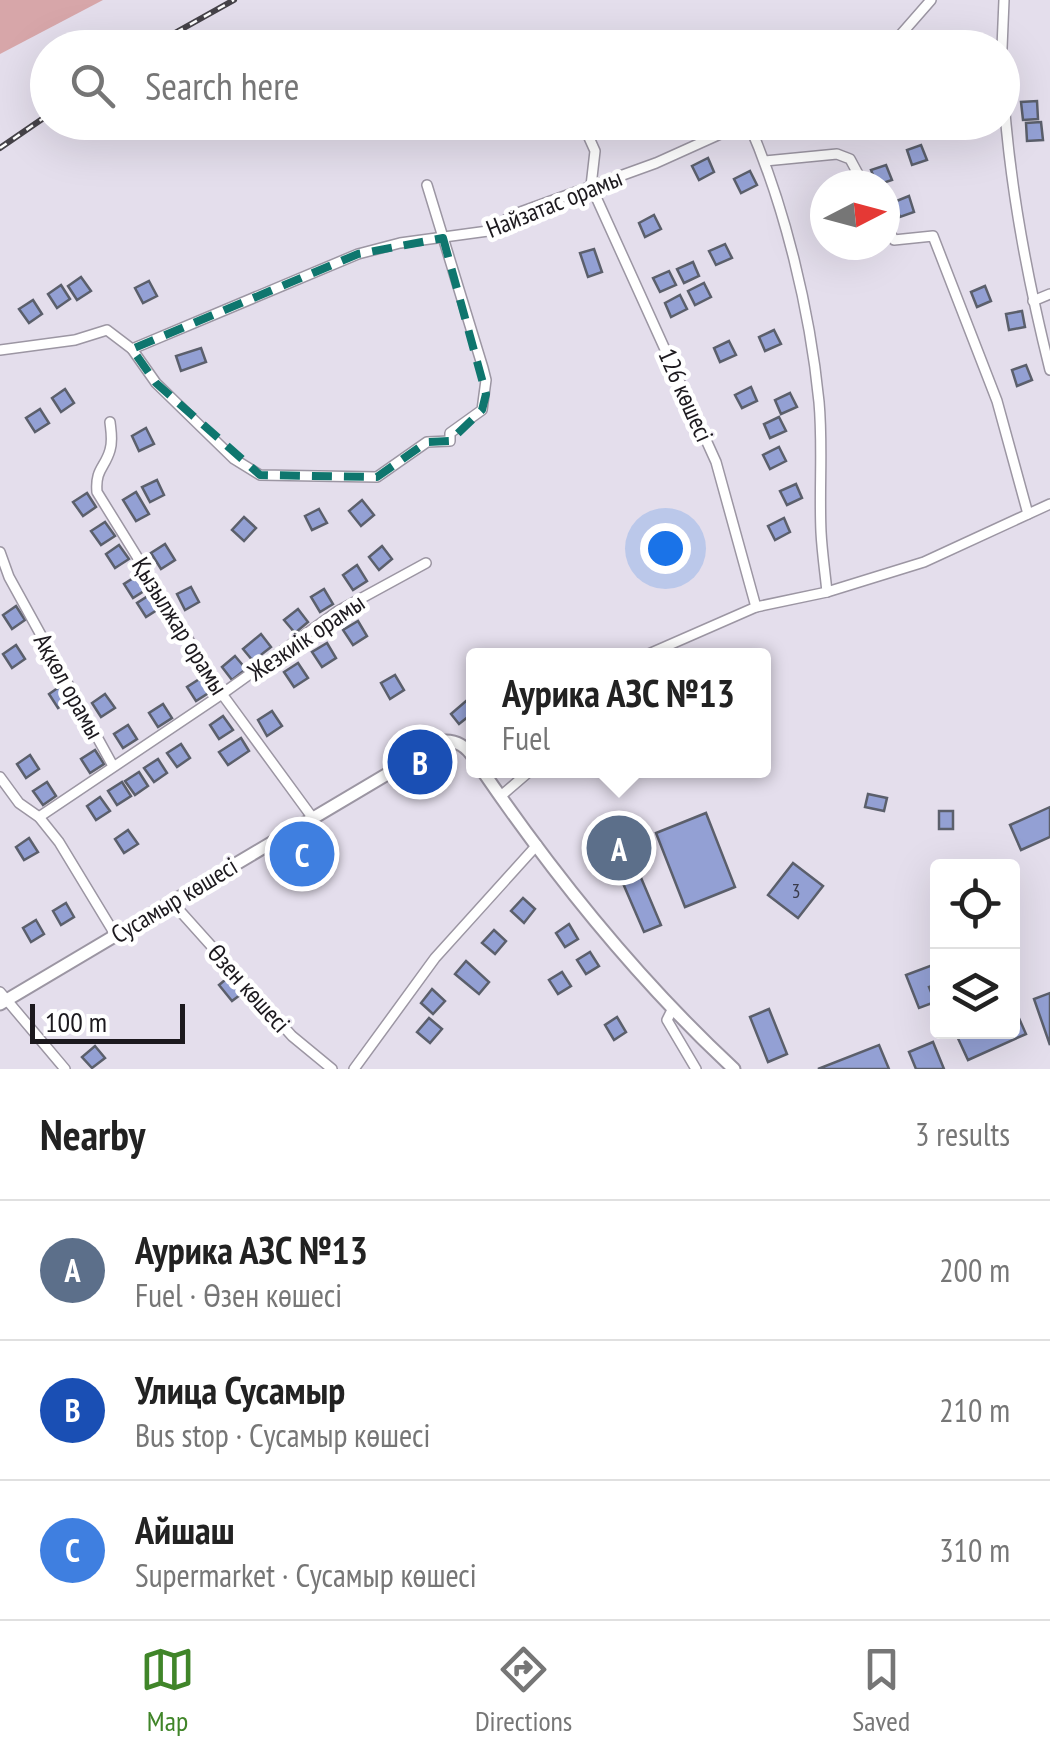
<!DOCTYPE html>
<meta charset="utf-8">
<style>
:root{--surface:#fff;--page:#f6f6f6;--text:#222;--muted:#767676;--line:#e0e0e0;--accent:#408529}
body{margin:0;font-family:"PT Sans Narrow",sans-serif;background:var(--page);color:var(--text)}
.controls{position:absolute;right:30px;bottom:30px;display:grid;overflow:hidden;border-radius:10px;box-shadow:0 10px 40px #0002}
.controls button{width:90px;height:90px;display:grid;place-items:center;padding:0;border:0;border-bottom:2px solid var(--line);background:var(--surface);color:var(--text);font:50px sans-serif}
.compass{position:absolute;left:810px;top:170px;width:90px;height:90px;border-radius:50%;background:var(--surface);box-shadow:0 10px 40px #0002;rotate:84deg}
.scale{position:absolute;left:30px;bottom:25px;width:155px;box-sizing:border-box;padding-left:10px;border:5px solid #1c191e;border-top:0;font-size:28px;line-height:35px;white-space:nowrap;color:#1c191e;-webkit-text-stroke:8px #fff;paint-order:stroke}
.you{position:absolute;left:665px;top:548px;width:35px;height:35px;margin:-25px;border:8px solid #fff;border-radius:50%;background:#1a73e8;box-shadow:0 0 0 15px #1a73e833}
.badge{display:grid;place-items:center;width:65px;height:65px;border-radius:50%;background:var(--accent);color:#fff;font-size:32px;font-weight:700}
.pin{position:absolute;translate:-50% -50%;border:5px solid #fff;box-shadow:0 2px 10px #0006}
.popup{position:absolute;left:466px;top:648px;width:305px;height:130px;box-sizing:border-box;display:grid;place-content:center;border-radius:10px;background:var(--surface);filter:drop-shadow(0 2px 8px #0005);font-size:32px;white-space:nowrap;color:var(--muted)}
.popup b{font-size:38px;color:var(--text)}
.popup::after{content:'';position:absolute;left:50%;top:100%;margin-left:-20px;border:20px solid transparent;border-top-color:var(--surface)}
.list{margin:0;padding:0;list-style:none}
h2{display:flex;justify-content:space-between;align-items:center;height:130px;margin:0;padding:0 40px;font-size:42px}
h2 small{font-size:32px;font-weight:400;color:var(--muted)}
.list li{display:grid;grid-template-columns:65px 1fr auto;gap:30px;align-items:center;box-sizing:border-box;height:140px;padding:0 40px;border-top:2px solid var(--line)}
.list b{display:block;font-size:38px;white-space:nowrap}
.list p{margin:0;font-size:32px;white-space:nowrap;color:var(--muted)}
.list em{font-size:32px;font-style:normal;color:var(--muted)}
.icon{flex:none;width:55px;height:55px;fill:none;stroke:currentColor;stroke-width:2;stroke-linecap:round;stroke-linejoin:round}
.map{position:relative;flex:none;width:1050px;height:1069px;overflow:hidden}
.search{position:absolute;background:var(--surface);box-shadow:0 10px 40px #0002;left:30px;right:30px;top:30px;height:110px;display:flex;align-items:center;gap:25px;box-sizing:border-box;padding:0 35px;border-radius:55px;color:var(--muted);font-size:38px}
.sheet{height:550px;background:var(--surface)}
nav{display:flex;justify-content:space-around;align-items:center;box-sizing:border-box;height:140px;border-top:2px solid var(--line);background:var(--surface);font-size:28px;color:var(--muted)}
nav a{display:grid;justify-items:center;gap:5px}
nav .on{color:var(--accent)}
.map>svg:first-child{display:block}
.green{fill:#d7a6a9}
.building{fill:#93a0d4;stroke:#5b5f6b;stroke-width:2.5}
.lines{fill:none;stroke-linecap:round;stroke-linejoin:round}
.minor-casing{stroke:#9c96a3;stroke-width:12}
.secondary-casing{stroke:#9c96a3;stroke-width:15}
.minor{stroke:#fff;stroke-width:9}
.secondary{stroke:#fff;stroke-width:11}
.rail-casing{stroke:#454248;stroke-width:6}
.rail{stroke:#fff;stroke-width:2.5;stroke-dasharray:8;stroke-linecap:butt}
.marked{fill:none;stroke:#0f766e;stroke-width:8;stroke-dasharray:20 12;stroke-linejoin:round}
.labels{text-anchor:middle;stroke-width:9;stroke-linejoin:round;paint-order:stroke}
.number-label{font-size:20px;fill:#3a3b4c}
.street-label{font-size:25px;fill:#1c191e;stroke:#fff}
</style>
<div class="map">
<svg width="1050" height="1069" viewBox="0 0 1050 1069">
<rect width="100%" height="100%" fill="#e4deec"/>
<polygon class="green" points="0,0 103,0 0,54"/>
<g class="building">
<polygon points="1037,101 1038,119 1023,120 1021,102"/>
<polygon points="1041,122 1043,140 1027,141 1026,123"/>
<polygon points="921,145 927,160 912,165 907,150"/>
<polygon points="708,158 714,172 699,180 692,166"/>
<polygon points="886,165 892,180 877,185 871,170"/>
<polygon points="750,171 757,185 741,193 734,179"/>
<polygon points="909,196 914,212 900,217 894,202"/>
<polygon points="654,215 661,229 645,237 639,223"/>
<polygon points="725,244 732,258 716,265 709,251"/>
<polygon points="594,249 602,272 588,277 580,253"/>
<polygon points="693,262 699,276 684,283 677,269"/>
<polygon points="669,271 676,285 660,292 653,278"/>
<polygon points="81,277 91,291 77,300 68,286"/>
<polygon points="149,281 157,296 143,303 135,288"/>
<polygon points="704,283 711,297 695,305 688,291"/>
<polygon points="61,285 70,299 57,308 48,294"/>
<polygon points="985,286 991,301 977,307 971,292"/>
<polygon points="680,295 687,309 671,317 665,303"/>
<polygon points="33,300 42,314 29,323 19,309"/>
<polygon points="1022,311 1025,327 1009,330 1006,314"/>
<polygon points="774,330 781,344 765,351 759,337"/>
<polygon points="729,341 736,355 720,362 714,348"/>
<polygon points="201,348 206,362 181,371 176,356"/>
<polygon points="1026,365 1032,380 1017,386 1012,370"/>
<polygon points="751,387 757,401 742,408 735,395"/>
<polygon points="65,389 74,403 61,412 52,398"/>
<polygon points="790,393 797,407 781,414 775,400"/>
<polygon points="40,409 49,423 35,432 26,418"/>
<polygon points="779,417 786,431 770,438 764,424"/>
<polygon points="146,428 154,444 139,451 132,436"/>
<polygon points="779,447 786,461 770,469 763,455"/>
<polygon points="157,480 164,495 150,502 142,487"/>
<polygon points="796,484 802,498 787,505 780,491"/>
<polygon points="136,492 149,514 136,521 123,500"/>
<polygon points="87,493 96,507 83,516 73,502"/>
<polygon points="362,500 374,515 361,526 349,511"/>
<polygon points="319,509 327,523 312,530 305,516"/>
<polygon points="244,517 256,528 244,541 232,530"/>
<polygon points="784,518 790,532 775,540 768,526"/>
<polygon points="105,522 115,536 101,545 91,531"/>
<polygon points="165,544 175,560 161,569 151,553"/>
<polygon points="119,545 129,559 115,568 106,554"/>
<polygon points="382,546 392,559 379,570 369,557"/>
<polygon points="357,565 367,581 353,590 343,575"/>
<polygon points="138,575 147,589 133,598 124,584"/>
<polygon points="191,587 199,602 185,610 177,594"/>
<polygon points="324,589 333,604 320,612 311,597"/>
<polygon points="151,594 160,608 146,617 137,603"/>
<polygon points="16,606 25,620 12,629 3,615"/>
<polygon points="298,609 308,622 295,633 284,620"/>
<polygon points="358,621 367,636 353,645 343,630"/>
<polygon points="261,634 271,647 253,661 243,649"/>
<polygon points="327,643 336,658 322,667 312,652"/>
<polygon points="16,645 25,659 12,668 3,654"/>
<polygon points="235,656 246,669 232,680 222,667"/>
<polygon points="298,663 308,678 294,687 284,672"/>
<polygon points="395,675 404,690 390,699 381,683"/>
<polygon points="201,678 210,692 196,701 187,687"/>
<polygon points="62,685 72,699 58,708 49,694"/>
<polygon points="105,694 115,708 101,717 92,703"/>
<polygon points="466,701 474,712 459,724 451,714"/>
<polygon points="163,704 172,718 158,727 149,713"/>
<polygon points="272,711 282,726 267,736 258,720"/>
<polygon points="223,716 233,730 219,739 210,725"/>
<polygon points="128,725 137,739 123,748 114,734"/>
<polygon points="241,738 249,751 228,765 219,752"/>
<polygon points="181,744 190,758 177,767 167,753"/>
<polygon points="95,750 104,764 90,773 81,759"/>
<polygon points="30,755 39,769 26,778 17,764"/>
<polygon points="158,759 167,773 154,782 144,768"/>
<polygon points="139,772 148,786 135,795 125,781"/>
<polygon points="47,782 56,796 43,805 33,791"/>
<polygon points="122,782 131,796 117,805 108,791"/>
<polygon points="868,794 887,798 884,811 865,807"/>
<polygon points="100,797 110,811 96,820 87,806"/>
<polygon points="1050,807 1050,837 1021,850 1010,825"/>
<rect x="939" y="811" width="14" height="18"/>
<polygon points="706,813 735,887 685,907 656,833"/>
<polygon points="633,828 642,847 623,855 627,864 612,871 597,839 613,832 615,836"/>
<polygon points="128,830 138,844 124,853 115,839"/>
<polygon points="29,838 38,852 24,860 16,847"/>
<polygon points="305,842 313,856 296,865 289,851"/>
<polygon points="793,863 823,886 798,918 768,895"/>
<polygon points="639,873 661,925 644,932 622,881"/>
<polygon points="523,898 535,909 524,923 511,911"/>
<polygon points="66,903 74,917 61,925 53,911"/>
<polygon points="36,920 44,934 31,942 23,928"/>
<polygon points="569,924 578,939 565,947 556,933"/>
<polygon points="494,930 506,941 495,954 482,943"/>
<polygon points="590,952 599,966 586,974 577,960"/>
<polygon points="466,961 489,982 479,994 455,974"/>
<polygon points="938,963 938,984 929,987 935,1002 919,1008 906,975"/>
<polygon points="562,972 571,986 558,994 549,980"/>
<polygon points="231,975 244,992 232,1001 219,985"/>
<polygon points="432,989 445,1001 433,1014 421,1003"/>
<polygon points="1050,993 1050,1045 1034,999"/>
<polygon points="1014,1007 1026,1034 968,1060 956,1034 1012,1032"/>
<polygon points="769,1009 787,1054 768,1062 750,1017"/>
<polygon points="617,1017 626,1032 614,1040 605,1025"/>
<polygon points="429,1018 442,1029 430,1043 417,1032"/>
<polygon points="933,1042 944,1069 916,1069 909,1052"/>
<polygon points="879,1045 889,1069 818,1069"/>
<polygon points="95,1046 105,1058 92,1068 82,1057"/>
</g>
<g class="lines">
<defs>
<g id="minor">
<polyline points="889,48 931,0"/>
<polyline points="1002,48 1004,0"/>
<path d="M1002,65C1006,168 1025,270 1050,370"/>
<path d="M582,122L595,151L591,186L716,462L756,607L827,592C825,572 822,552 821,532C819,488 823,446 819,402C810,311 785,206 748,122"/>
<polyline points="765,161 837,154 850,159 864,185"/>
<polyline points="885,223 894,240 933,236 997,401 1028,514"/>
<polyline points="1033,301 1050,294"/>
<polyline points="132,349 358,254 400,243 488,231 515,214 656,163 747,122"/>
<polyline points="0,350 75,340 107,330 132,349 156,383 234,459 260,475 377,477 427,442 450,441 450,433 482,410 486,380 483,368 427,185"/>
<path d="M110,422C111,431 113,441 110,450C105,468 95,469 97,492L222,694L312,817"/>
<polyline points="0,552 9,577 113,766"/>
<polyline points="827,592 924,562 1050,504"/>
<polyline points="644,656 756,607"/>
<polyline points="0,777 19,803 39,817 59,842 116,936"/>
<polyline points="502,795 531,770"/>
<polyline points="39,817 222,694 338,611 426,563"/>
<polyline points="171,901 292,1036 332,1069"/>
<polyline points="0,992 65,1069"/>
<polyline points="673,1008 667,1020 696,1069"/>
<polyline points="354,1069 435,958 537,845"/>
</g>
<g id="secondary">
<path d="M482,770C556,878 638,980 734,1069"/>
<path d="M0,1004L443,741C457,740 466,746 474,758"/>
</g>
</defs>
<use href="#minor" class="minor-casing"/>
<use href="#secondary" class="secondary-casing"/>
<use href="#minor" class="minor"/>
<use href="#secondary" class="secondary"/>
<defs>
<g id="rail">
<polyline points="148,48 234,0"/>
<polyline points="0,148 48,115"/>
</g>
</defs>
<use href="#rail" class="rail-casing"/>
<use href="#rail" class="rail"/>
</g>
<path class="marked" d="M443,238L486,394L482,410L450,441L427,442L377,477L260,475L156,383L132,349L358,254Z"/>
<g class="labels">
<g class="number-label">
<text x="796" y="898">3</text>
</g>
<g class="street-label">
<text transform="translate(554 203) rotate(-22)" y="9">Найзатас орамы</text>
<text transform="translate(686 395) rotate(66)" y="9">126 көшесі</text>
<text transform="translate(180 626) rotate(58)" y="9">Қызылжар орамы</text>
<text transform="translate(306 637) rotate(-34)" y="9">Жезкиік орамы</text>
<text transform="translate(69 686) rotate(61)" y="9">Ақкөл орамы</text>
<text transform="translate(174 900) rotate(-31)" y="9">Сусамыр көшесі</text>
<text transform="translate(249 988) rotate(48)" y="9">Өзен көшесі</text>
</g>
</g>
</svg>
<div class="controls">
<button><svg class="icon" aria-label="locate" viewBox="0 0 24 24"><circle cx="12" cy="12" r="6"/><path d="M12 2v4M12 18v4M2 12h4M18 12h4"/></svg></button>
<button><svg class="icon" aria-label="layers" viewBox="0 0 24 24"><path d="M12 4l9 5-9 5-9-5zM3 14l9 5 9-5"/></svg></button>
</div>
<svg class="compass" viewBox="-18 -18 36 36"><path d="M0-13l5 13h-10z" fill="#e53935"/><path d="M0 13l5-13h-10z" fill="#767676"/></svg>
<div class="scale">100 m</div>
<div class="you"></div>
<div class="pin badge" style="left:619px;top:848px;background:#5c6f8a">A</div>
<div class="popup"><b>Аурика АЗС №13</b>Fuel</div>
<div class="pin badge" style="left:420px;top:762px;background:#1a4fb4">B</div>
<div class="pin badge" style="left:302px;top:854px;background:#3f7fe0">C</div>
<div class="search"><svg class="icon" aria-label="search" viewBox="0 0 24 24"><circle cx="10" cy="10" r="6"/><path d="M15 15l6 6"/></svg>Search here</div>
</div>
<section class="sheet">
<h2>Nearby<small>3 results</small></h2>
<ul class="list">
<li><span class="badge" style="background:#5c6f8a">A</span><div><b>Аурика АЗС №13</b><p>Fuel · Өзен көшесі</p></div><em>200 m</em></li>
<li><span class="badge" style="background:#1a4fb4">B</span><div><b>Улица Сусамыр</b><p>Bus stop · Сусамыр көшесі</p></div><em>210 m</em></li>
<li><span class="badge" style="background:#3f7fe0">C</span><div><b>Айшаш</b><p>Supermarket · Сусамыр көшесі</p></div><em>310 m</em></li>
</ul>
</section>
<nav>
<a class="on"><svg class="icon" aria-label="map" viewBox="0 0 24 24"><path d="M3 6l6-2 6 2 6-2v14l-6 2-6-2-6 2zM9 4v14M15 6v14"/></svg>Map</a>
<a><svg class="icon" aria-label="directions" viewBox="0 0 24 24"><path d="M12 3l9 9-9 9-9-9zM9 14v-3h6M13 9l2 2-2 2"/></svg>Directions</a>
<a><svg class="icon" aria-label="saved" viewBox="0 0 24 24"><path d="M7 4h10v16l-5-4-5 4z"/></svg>Saved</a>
</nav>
